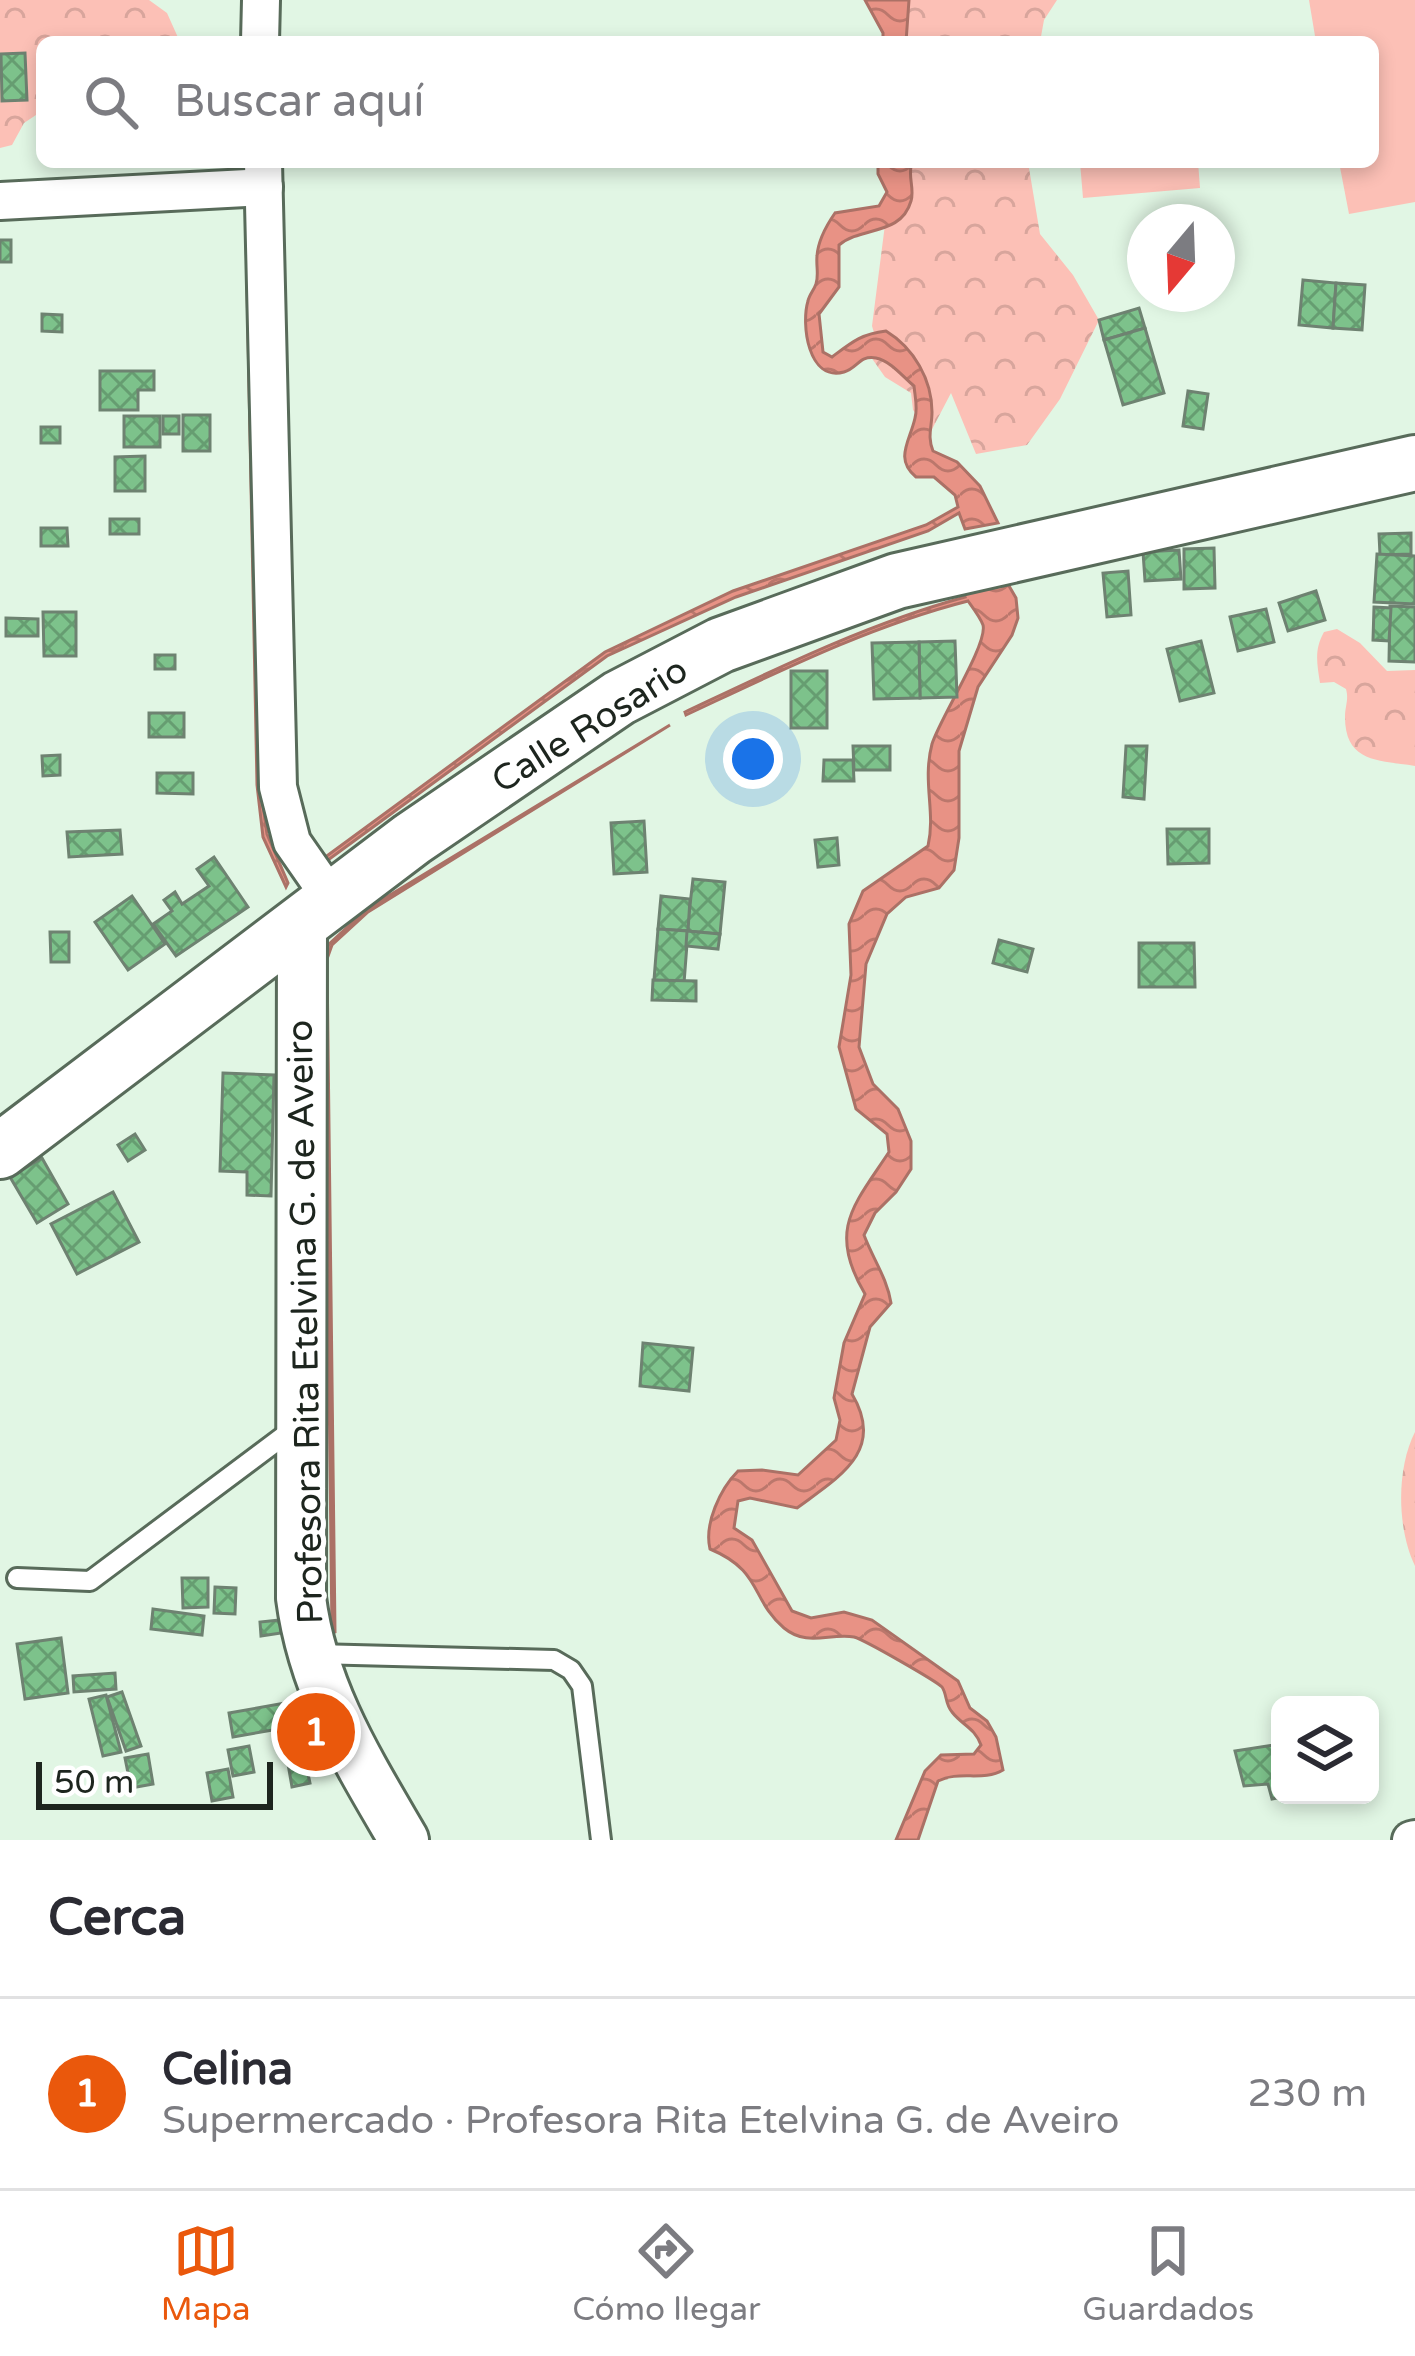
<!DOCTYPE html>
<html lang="es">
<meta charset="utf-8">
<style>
:root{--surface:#fff;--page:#f7f7f7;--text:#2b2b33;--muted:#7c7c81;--line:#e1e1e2;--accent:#ea580c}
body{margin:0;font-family:"Varela Round",sans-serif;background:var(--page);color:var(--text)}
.controls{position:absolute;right:36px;bottom:36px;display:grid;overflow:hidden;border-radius:18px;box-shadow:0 6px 18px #0003}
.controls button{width:108px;height:108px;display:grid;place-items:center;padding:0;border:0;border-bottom:3px solid var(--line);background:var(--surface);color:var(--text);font:60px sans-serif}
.compass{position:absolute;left:1127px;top:204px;width:108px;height:108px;border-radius:50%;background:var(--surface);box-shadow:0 6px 18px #0003;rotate:199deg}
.scale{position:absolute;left:36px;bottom:30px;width:237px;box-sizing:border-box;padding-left:12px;border:6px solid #1d251e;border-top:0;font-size:33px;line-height:42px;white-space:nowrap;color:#1d251e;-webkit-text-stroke:9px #fff;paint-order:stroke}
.you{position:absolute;left:753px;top:759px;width:42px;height:42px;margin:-30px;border:9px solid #fff;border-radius:50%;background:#1a73e8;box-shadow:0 0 0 18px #1a73e833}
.badge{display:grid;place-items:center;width:78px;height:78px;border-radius:50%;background:var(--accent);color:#fff;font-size:39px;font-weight:700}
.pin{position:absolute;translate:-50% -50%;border:6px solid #fff;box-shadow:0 3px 12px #0006}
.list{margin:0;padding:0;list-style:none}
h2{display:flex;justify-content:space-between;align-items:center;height:156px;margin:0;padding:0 48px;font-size:51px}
h2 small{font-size:39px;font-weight:400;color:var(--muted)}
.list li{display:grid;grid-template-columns:78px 1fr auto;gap:36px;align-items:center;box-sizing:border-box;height:192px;padding:0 48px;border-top:3px solid var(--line)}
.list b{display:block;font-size:45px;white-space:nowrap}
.list p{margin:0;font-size:39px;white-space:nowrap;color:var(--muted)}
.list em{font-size:39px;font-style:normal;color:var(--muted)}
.icon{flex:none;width:66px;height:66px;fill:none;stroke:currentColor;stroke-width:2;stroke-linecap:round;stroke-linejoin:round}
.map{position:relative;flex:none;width:1415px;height:1840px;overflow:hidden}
.search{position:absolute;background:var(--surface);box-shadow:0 6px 18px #0003;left:36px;right:36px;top:36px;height:132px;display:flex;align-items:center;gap:30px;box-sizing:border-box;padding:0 42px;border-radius:18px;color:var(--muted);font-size:45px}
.sheet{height:348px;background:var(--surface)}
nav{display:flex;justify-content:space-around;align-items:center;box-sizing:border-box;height:168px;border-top:3px solid var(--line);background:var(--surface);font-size:33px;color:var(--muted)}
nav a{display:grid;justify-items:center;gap:6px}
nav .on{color:var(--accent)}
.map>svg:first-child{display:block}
.forest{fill:url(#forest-crowns)}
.pitch{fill:#fcc0b6}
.water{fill:url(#water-waves);stroke:#ab7166;stroke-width:3}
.building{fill:url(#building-cross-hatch);stroke:#6e8271;stroke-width:3}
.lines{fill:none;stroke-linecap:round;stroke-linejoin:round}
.lane-casing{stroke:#586b5a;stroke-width:24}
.street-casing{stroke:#586b5a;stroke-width:42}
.secondary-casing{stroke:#586b5a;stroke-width:54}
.primary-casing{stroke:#586b5a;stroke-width:60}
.lane{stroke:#fff;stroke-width:18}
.street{stroke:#fff;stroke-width:36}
.secondary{stroke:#fff;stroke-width:48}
.primary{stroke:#fff;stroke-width:54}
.labels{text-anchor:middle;stroke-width:10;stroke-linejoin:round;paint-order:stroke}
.street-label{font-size:36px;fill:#1d251e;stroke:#fff}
</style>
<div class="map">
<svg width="1415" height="1840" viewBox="0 0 1415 1840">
<defs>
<pattern id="forest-crowns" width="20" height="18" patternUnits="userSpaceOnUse" patternTransform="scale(3)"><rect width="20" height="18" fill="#fcc0b6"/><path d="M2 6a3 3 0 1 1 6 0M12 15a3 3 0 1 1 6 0" fill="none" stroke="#d8a59c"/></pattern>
<pattern id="water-waves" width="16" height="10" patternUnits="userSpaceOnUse" patternTransform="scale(3)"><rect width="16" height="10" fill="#e89285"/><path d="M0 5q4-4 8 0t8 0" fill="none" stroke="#bb776c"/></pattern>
<pattern id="building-cross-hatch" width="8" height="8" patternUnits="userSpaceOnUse" patternTransform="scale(3)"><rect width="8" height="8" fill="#7dc28b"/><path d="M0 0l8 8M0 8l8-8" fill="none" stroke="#669d71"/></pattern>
</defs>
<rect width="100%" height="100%" fill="#e1f6e4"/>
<g class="forest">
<polygon points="0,0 149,0 167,13 180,42 42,42 42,111 24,123 12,145 0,148"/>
<polygon points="885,0 1057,0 1044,20 1040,42 903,42"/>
<polygon points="893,162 1028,162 1040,234 1073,275 1099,320 1060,399 1027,445 976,454 951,393 929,435 930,428 913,410 911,393 885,377 873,360 878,346 872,326"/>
<path d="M1337,629L1360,643L1387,671L1415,670V766C1381,760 1345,764 1345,717C1345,706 1349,700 1346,689L1334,682L1320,683C1317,663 1314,650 1324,632Z"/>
<path d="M1415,1432V1566C1397,1529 1396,1469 1415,1432Z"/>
</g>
<g class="pitch">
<polygon points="1309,0 1415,0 1415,202 1349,214 1339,162 1373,162 1373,42 1316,42"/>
<polygon points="1080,162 1198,162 1200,188 1083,198"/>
</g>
<g class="water">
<polygon points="865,0 909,0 906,42 883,42 883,33"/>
<path d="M878,162H912C907,176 915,188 911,201C901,236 862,226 839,245V287L819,314L823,352L832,357C852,342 861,334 886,331C914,348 932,380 932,412C932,427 927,436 933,451L957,462L980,486L998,523L965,529L959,513L928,531L736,597L607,656L328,860L324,858L605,652L733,591L926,525L958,507L955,495L934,477H916C894,459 910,441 915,418C918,408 915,397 914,386C903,377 891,361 876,358C859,355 858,368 844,372C808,382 801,324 808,301C809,295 814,290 816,284C819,275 816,266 817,256C818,240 826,226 835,213L879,206L887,192L878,174Z"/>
<polygon points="246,235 249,235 260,785 267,834 288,883 286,887 263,837 257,785"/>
<path d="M1005,579L1016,598L1018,618L1012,635L978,687L959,751V838L954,870L939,888L906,897L887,914L866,964L859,1047L873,1084L898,1109L911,1141V1169L896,1192L875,1213L864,1235C873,1259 887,1278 891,1303L870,1327L852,1394C886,1451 839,1477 797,1508L750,1498L738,1501L734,1528L752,1540L792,1611L811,1618L844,1612L872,1620L958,1681L970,1708L987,1721L996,1737L1003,1770C983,1782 959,1770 938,1781L918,1840H896L925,1771L941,1755L974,1754L981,1745C975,1728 962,1725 952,1712C945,1704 947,1694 942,1687C936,1681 865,1640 854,1637C829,1633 807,1647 784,1628C750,1599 763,1571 710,1549C704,1524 720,1489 738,1471L762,1470L798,1475L836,1440L840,1420L834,1398L844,1343L865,1294C827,1230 854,1205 889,1152L887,1134L856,1109L839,1047L851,975L849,924L863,891L928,846C936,812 922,782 932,744C939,720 988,644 983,625C980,617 973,608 968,601C870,626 778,672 686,715L685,712C776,669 867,624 965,597L961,587Z"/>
<polygon points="670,725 368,912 332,945 327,959 335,1632 332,1633 324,959 329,944 367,909"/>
</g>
<g class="building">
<polygon points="25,53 27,100 2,101 1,54"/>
<rect x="0" y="240" width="11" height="22"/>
<polygon points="1303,280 1336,283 1333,328 1299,325"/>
<polygon points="1336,283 1365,285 1362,330 1333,328"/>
<polygon points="1139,308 1145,328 1104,340 1099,320"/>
<polygon points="42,314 62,315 62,332 42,331"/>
<polygon points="1145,328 1164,393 1123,405 1104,340"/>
<polygon points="100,371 154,371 154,390 138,390 138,410 100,410"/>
<polygon points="1188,391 1208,394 1203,429 1183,426"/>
<rect x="183" y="415" width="27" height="36"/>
<rect x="124" y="416" width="36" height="31"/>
<rect x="163" y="416" width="16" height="18"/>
<rect x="41" y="427" width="19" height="16"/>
<polygon points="145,456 145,491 115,491 115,457"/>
<rect x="110" y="519" width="29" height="15"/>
<polygon points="41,528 67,528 68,546 41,546"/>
<polygon points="1411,533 1411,554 1380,555 1379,534"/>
<polygon points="1214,548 1215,588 1184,589 1184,549"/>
<polygon points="1179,550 1181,579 1145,581 1143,552"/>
<polygon points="1377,554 1415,556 1415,604 1374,602"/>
<polygon points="1128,571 1131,615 1107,617 1103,573"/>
<polygon points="1316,591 1325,620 1288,631 1279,603"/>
<polygon points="1390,606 1415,607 1415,662 1389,661"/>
<polygon points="1374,607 1391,608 1389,641 1373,640"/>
<polygon points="1266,609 1274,642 1238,651 1230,617"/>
<polygon points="43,612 76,612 76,656 44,656"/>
<polygon points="6,618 38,619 38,636 6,636"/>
<polygon points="955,641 957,697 920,698 919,642"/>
<polygon points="1201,641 1214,693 1180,701 1167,649"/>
<polygon points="919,642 920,698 874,699 872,643"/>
<rect x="155" y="655" width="20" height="14"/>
<rect x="791" y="671" width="36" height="57"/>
<rect x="149" y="713" width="35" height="24"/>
<polygon points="853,746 890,746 890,770 854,770"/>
<polygon points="1126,746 1147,746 1144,799 1123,797"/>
<polygon points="60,755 60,775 43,776 42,756"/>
<polygon points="824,760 853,760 854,781 823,781"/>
<polygon points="157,773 193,773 193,794 157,793"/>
<polygon points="644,821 647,872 614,874 611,823"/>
<polygon points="1167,829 1209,829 1209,863 1168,864"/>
<polygon points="120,830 122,854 69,857 67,832"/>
<polygon points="837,838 839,865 818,867 815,840"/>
<polygon points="214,857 248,907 176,956 153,924 172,911 164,900 175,892 182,904 209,886 197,869"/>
<polygon points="693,879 725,882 720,934 687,931"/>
<polygon points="132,896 165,944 128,970 95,922"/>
<polygon points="661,896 690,899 688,931 658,929"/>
<polygon points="658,929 688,931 684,983 654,980"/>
<polygon points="687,931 720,934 718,949 686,946"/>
<polygon points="50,932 69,932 69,962 51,962"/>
<polygon points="999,940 1033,949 1027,972 993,963"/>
<polygon points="1139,943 1194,943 1195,987 1139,987"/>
<polygon points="653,980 696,981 696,1001 652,1000"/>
<polygon points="223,1073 274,1075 271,1196 247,1195 247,1172 220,1171"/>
<polygon points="135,1134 145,1150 128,1161 118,1145"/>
<polygon points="42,1158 68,1204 37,1223 10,1177"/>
<polygon points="113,1192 139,1242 77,1274 51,1224"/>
<polygon points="643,1343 693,1348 689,1391 640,1386"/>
<polygon points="182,1578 208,1578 208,1607 183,1608"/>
<polygon points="215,1587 236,1588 235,1614 214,1613"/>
<polygon points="153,1609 204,1616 202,1635 151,1629"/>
<polygon points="280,1620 281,1633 261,1636 260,1622"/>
<polygon points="61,1638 68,1693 25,1699 17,1644"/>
<polygon points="115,1673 116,1689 74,1692 73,1676"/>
<polygon points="122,1692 141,1746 126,1751 107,1697"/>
<polygon points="106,1695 121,1752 103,1756 89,1699"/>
<polygon points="302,1700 305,1719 289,1722 290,1727 233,1737 229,1713"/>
<polygon points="1280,1744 1280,1795 1293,1795 1272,1799 1268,1784 1244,1786 1235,1751"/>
<polygon points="249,1746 254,1772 233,1776 228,1750"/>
<polygon points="148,1754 153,1784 131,1788 125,1758"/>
<polygon points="305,1760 310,1783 292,1787 288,1764"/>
<polygon points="228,1769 233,1797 212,1801 207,1773"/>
</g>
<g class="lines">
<defs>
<g id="lane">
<polyline points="17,1578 90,1581 297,1426"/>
<polyline points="315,1654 554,1660 571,1670 582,1686 601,1840"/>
</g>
<g id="street">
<polyline points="260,42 261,0"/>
<polyline points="263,162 278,787 292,842 333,901"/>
<polyline points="0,201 264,187"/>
<polyline points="1411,1840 1415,1839"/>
</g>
<path id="secondary" d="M302,925L301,1598C313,1690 358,1761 404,1840"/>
<polyline id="primary" points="0,1151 412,839 619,698 721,645 897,581 1415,463"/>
</defs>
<use href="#lane" class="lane-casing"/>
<use href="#street" class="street-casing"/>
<use href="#secondary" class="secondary-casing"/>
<use href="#primary" class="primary-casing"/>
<use href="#lane" class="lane"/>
<use href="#street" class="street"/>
<use href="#secondary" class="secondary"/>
<use href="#primary" class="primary"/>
</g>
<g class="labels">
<g class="street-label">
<text transform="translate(589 724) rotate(-32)" y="13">Calle Rosario</text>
<text transform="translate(304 1322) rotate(-91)" y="13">Profesora Rita Etelvina G. de Aveiro</text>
</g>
</g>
</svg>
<div class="controls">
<button><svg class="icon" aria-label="layers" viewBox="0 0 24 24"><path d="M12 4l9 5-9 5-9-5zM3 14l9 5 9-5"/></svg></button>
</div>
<svg class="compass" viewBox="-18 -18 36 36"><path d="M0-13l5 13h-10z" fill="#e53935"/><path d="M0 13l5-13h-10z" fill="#7c7c81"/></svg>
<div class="scale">50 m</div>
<div class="you"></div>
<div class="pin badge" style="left:316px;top:1732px">1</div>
<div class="search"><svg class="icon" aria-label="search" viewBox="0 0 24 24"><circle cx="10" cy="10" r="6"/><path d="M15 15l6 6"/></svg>Buscar aquí</div>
</div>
<section class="sheet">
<h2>Cerca<small></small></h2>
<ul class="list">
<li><span class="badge">1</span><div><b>Celina</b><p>Supermercado · Profesora Rita Etelvina G. de Aveiro</p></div><em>230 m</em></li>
</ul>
</section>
<nav>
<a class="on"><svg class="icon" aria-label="map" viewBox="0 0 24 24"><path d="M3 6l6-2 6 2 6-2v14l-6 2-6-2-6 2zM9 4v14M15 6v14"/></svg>Mapa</a>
<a><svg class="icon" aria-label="directions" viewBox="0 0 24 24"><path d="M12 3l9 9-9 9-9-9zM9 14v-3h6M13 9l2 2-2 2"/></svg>Cómo llegar</a>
<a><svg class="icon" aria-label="saved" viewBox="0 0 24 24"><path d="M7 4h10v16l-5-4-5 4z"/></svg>Guardados</a>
</nav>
